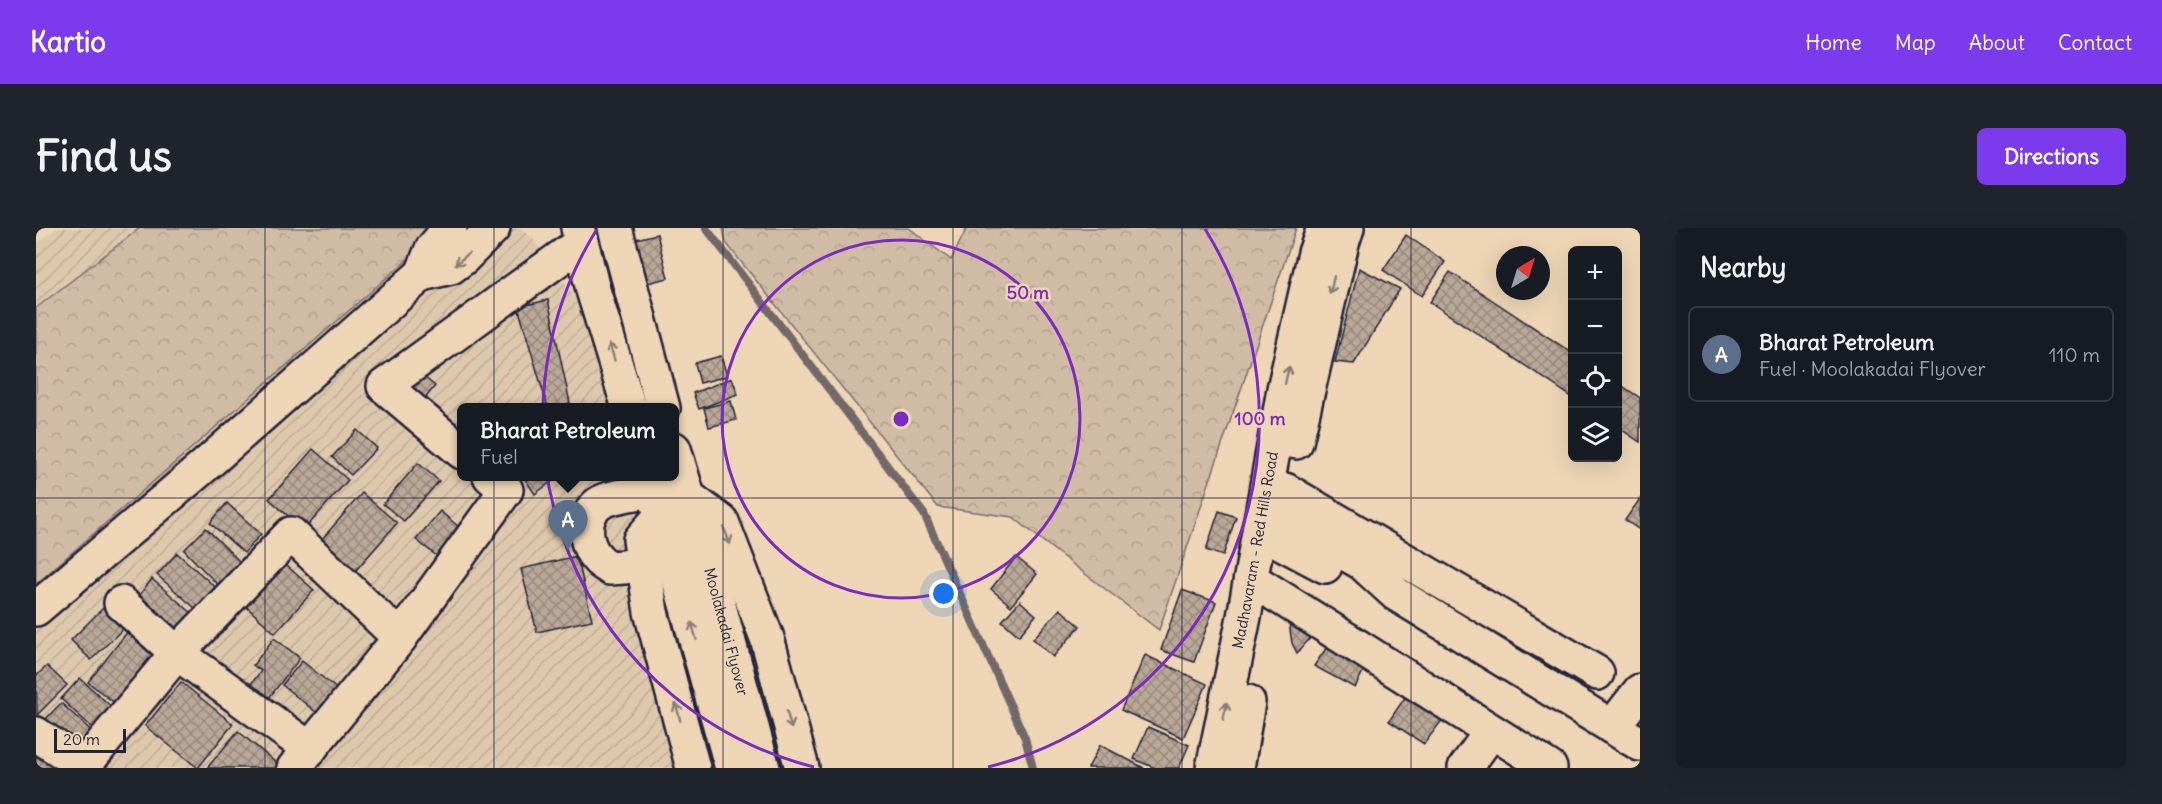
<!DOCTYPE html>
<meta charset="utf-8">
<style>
:root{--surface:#171b24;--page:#20242c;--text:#f1f3f6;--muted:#9ea1a6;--line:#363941;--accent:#7c3aed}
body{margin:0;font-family:Delius,sans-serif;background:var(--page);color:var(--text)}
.controls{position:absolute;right:18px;top:18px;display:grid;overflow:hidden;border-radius:9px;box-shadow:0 6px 24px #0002}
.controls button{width:54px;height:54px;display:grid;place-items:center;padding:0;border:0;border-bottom:2px solid var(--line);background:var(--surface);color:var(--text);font:30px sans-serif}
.compass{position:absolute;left:1460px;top:18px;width:54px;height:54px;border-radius:50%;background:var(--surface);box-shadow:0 6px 24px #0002;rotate:38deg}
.scale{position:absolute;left:18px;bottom:15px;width:72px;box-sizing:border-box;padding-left:6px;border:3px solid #22223b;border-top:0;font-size:16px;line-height:21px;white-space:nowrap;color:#22223b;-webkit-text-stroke:4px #edd5b5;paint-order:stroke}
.you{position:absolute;left:908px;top:366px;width:21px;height:21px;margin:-15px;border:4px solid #fff;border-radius:50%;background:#1a73e8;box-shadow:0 0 0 9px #1a73e833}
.badge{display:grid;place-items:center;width:39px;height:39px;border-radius:50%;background:var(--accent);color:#fff;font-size:20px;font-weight:700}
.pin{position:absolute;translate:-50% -50px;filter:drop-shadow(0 2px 3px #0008)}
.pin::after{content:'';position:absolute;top:32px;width:21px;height:18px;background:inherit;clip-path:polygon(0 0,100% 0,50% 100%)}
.popup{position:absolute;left:421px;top:175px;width:222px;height:78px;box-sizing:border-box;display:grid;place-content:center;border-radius:9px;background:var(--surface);filter:drop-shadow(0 2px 4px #0005);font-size:20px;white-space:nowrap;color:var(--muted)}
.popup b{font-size:22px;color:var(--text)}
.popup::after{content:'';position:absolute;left:50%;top:100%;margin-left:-12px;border:12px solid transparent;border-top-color:var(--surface)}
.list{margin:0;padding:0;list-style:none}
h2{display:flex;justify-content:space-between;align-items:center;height:78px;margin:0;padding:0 24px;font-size:26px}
h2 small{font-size:20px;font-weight:400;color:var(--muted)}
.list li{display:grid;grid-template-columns:39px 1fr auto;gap:18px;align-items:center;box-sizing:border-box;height:96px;margin:0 12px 12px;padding:0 12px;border:2px solid var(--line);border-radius:9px}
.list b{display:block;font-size:22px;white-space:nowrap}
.list p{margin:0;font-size:20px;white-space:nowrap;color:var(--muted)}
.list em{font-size:20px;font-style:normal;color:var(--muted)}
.icon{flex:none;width:33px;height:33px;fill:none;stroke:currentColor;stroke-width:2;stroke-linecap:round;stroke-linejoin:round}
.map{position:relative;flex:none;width:1604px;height:540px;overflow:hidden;border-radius:9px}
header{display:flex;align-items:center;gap:36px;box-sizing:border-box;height:84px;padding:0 30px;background:var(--accent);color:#fff}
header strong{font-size:28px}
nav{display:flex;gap:33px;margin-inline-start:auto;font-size:21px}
.intro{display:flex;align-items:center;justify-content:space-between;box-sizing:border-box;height:144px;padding:0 36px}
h1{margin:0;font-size:42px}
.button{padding:15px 27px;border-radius:9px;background:var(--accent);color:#fff;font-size:21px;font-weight:700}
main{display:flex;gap:36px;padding:0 36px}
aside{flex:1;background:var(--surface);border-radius:9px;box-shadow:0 6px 24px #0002}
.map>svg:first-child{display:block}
.industrial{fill:url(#industrial-furrows)}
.forest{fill:url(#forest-crowns);stroke:#796e70;stroke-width:1.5}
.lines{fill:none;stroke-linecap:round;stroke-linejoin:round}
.stream{stroke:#71676a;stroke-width:8}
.building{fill:url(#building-cross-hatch);stroke:#22223b;stroke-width:1.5}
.minor-casing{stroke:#22223b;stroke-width:38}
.major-casing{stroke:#22223b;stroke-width:38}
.minor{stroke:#edd5b5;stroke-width:33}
.major{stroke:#edd5b5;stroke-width:33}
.oneway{stroke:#887c78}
.grid{fill:none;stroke:#22223b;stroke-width:1.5;stroke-opacity:0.55}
.ring{fill:none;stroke:#7b2cbf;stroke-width:3}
.labels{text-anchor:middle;stroke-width:5;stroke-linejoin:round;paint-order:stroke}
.street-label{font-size:15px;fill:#22223b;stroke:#edd5b5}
.centre{fill:#7b2cbf;stroke:#edd5b5;stroke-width:3}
.ring-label{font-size:18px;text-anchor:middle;font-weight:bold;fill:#7b2cbf;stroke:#edd5b5;stroke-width:5;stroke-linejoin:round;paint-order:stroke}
</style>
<header>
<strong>Kartio</strong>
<nav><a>Home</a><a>Map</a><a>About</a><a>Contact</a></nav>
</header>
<div class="intro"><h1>Find us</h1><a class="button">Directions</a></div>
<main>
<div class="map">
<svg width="1604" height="540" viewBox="0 0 1604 540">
<defs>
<pattern id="industrial-furrows" width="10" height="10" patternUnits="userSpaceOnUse" patternTransform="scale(1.5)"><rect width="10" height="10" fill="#dec8ac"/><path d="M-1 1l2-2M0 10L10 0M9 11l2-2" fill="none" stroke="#beac95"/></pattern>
<pattern id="forest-crowns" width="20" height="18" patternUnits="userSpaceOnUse" patternTransform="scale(1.5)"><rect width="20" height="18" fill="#d0bba4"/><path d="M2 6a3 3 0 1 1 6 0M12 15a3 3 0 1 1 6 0" fill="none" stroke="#b2a08e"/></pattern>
<pattern id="building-cross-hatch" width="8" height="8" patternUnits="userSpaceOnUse" patternTransform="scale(1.5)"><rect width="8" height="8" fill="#baa897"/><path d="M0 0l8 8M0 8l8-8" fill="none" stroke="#97887c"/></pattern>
</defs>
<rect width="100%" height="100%" fill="#edd5b5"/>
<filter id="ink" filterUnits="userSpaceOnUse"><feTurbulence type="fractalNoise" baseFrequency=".0167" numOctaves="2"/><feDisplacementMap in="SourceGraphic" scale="12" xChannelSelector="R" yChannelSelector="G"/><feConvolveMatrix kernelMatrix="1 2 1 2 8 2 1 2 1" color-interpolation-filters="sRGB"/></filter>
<g filter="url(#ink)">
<polygon class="industrial" points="21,0 485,0 496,10 548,81 573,179 426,180 426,248 591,249 666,540 0,540 0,16"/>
<g class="forest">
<polygon points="104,0 399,0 403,4 0,356 0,80"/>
<polygon points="687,0 873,0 915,32 931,0 1260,0 1123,402 1018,322 977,289 902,279 690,15"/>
</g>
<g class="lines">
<polyline class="stream" points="670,0 888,286 989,510 997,540"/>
</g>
<g class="building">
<polygon points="621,6 632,50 611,55 600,11"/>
<polygon points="1370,7 1409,34 1386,68 1347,42"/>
<polygon points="1323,40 1364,61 1318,136 1299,134"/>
<polygon points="1414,44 1536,125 1536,169 1394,74"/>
<polygon points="512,72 534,175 520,180 512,180 482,79"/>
<polygon points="685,128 691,148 664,155 659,135"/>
<polygon points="371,135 399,158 384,177 355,154"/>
<polygon points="696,150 702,166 663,181 657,165"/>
<polygon points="1582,155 1604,170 1604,214 1582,199"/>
<polygon points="695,173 700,192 673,199 668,180"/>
<polygon points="321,202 341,220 315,247 296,229"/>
<polygon points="277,221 312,252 268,302 233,271"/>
<polygon points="382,235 403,253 368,293 347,276"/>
<polygon points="487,248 523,248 499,266"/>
<polygon points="326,265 361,295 315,348 280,318"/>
<polygon points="1604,271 1604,302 1589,292"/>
<polygon points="191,275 225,306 208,325 174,295"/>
<polygon points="404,283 429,304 406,332 380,312"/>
<polygon points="1183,283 1200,289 1187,328 1170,322"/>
<polygon points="170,300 205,335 182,357 148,322"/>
<polygon points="141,325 186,365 167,387 121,347"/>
<polygon points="541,328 556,392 501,404 485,341"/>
<polygon points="980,329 1001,346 975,378 955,361"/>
<polygon points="242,330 278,362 239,405 204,373"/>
<polygon points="116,351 157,386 137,410 96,376"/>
<polygon points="1146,362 1180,374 1158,434 1125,422"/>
<polygon points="984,373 1000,387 983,408 966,393"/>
<polygon points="71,376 91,397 55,432 35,412"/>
<polygon points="1024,381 1044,398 1017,429 997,411"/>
<polygon points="1262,387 1277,407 1261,425 1256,415 1253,395"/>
<polygon points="93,402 121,424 80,476 52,454"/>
<polygon points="238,410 264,430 229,475 211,461 225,443 217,437"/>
<polygon points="1297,410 1331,435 1319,460 1278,438"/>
<polygon points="1109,427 1171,456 1147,510 1085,482"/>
<polygon points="266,433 301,461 281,485 246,457"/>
<polygon points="11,438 31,457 1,487 0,448"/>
<polygon points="44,450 81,484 61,504 25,471"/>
<polygon points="145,454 197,496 162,540 109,498"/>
<polygon points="1372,465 1407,491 1388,516 1353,493"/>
<polygon points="25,475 60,507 39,529 4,497"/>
<polygon points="1112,499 1153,517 1143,540 1119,540 1098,531"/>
<polygon points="202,503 246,540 171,540"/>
<polygon points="1064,517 1108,540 1052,540"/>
<polygon points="0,521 21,540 0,540"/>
</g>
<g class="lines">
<defs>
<g id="minor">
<polyline points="386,46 415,39 427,30 457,0"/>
<polyline points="426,224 348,158 546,14"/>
<polyline points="1249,262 1561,445"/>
<polyline points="1244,288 1326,335 1360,366 1604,516"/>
<polyline points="1240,312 1289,338"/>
<path d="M608,335L588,339L574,340C570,337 565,335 562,331C547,316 545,284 567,273C577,268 605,264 618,262"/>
<polyline points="1215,351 1514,540"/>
<polyline points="85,375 141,425 274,521"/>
<polyline points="0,381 166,240 386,46 396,21 414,0"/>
<polyline points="1576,499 1604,463"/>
<polyline points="0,506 51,540"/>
<polyline points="46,540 141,425 255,306 364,410"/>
<polyline points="258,540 364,410 470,262 454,248"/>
<polyline points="1429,540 1455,504"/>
</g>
<g id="major">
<polyline points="542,0 557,62 593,180"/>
<polyline points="579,0 627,180"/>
<polyline points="1260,214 1306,15 1311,0"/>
<path id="s1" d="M638,221L669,326L727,540"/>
<polyline points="614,248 696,540"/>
<polyline points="651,268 686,294 731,410 766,540"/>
<polyline points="626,287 604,312 615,384 657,540"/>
<path id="s2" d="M1177,540L1208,389L1248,161L1279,25L1288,0"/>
<polyline points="1201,540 1212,474"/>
</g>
</defs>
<use href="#minor" class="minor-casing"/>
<use href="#major" class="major-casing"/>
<use href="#minor" class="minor"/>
<use href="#major" class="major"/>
</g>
<defs><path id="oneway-shaft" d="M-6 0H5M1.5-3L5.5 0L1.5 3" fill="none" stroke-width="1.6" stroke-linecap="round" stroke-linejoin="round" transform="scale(1.5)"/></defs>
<g class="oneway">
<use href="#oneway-shaft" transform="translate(426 31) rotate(140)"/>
<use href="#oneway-shaft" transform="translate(1296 57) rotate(103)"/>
<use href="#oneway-shaft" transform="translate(576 124) rotate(-107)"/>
<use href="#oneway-shaft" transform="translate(1251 147) rotate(-77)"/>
<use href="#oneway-shaft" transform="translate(691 308) rotate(69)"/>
<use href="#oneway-shaft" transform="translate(658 403) rotate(-106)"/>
<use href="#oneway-shaft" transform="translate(1189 483) rotate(-78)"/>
<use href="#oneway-shaft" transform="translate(642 484) rotate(-105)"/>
<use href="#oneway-shaft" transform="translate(753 492) rotate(75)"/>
</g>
</g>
<path class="grid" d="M229,0V540M458,0V540M687,0V540M917,0V540M1146,0V540M1375,0V540M0,270H1604"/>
<g class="ring">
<circle cx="865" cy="191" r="179"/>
<path d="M778 539A359 359 0 0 1 561 1M1169 1A359 359 0 0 1 952 539"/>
</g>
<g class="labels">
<g class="street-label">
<text dy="5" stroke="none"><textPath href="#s2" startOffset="222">Madhavaram - Red Hills Road</textPath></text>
<text dy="5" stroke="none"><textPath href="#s1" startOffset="190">Moolakadai Flyover</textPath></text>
</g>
</g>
<circle cx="865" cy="191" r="9" class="centre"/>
<g class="ring-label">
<text x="992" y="71">50 m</text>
<text x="1224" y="197">100 m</text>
</g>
</svg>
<div class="controls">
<button>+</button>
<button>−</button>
<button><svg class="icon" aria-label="locate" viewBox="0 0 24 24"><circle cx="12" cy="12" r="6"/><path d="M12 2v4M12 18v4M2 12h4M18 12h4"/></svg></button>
<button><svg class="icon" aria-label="layers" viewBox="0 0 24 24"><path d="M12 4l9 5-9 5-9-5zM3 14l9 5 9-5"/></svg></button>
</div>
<svg class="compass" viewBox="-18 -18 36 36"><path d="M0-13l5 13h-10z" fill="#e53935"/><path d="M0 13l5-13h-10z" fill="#9ea1a6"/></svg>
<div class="scale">20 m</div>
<div class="you"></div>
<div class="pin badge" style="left:532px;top:322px;background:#5c6f8a">A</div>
<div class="popup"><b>Bharat Petroleum</b>Fuel</div>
</div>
<aside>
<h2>Nearby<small></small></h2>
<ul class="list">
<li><span class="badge" style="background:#5c6f8a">A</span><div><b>Bharat Petroleum</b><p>Fuel · Moolakadai Flyover</p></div><em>110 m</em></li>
</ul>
</aside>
</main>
